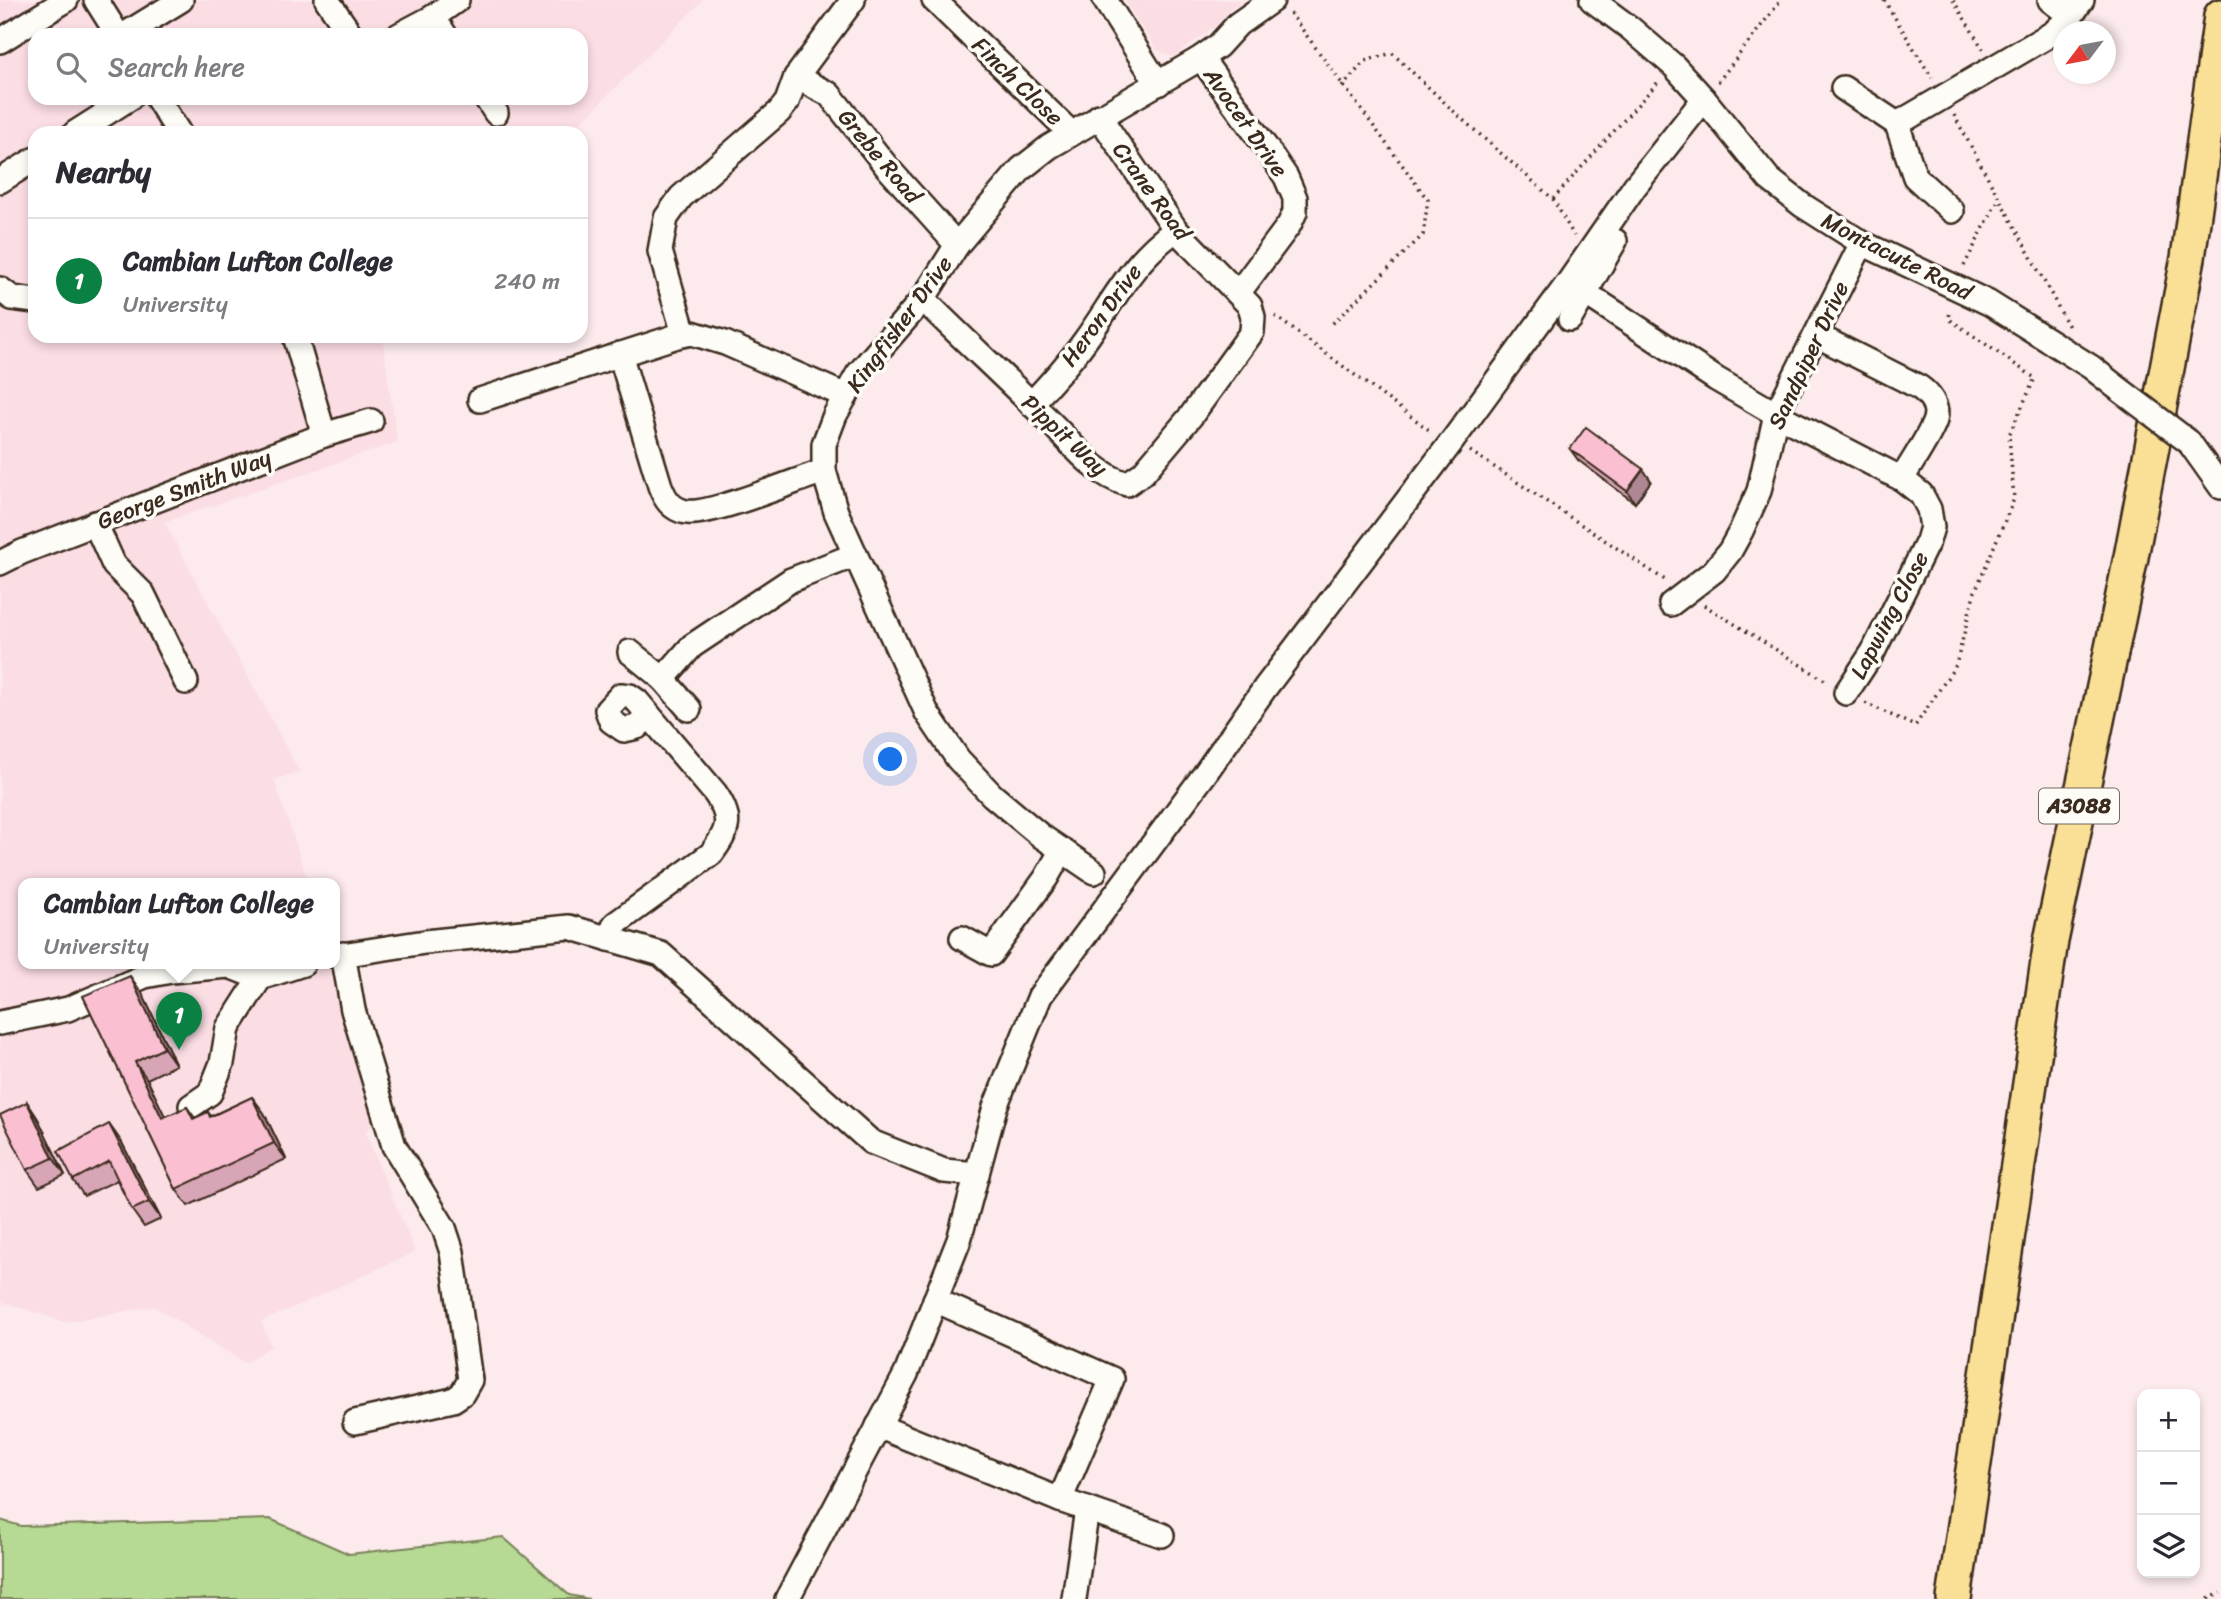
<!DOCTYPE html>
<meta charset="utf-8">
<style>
:root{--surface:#fff;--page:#f7f7f7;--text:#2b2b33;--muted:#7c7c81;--line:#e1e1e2;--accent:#0b8043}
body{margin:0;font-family:Sriracha,sans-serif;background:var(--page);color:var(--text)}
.controls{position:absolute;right:21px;bottom:21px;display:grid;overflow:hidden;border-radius:14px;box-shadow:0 4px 10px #0003}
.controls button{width:63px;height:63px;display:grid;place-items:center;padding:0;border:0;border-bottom:2px solid var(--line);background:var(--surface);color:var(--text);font:35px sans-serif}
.compass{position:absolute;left:2053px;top:21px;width:63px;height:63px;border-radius:50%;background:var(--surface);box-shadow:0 4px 10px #0003;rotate:238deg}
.you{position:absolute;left:891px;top:760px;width:24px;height:24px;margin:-18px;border:5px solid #fff;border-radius:50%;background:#1a73e8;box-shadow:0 0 0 10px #1a73e833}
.badge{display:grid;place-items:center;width:46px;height:46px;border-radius:50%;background:var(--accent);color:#fff;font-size:23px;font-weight:700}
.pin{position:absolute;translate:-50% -58px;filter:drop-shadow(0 2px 4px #0008)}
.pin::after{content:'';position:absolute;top:37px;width:24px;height:21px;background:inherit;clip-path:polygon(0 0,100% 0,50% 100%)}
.popup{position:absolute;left:18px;top:878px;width:322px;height:91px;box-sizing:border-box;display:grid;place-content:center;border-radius:14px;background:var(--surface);filter:drop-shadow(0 2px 5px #0005);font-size:23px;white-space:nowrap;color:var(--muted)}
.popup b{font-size:26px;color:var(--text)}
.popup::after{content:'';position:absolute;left:50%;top:100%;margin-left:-14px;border:14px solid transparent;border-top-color:var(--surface)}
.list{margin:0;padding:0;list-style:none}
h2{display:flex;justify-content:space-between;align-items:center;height:91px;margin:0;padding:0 28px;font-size:30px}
h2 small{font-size:23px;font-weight:400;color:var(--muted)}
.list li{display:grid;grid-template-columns:46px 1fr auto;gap:21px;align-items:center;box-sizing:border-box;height:126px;padding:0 28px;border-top:2px solid var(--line)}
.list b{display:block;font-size:26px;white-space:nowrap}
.list p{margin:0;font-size:23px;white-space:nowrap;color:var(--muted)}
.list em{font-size:23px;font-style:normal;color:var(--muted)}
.icon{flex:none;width:38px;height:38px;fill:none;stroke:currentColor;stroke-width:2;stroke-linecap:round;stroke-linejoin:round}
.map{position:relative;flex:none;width:2221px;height:1599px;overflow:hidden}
.search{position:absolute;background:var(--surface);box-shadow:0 4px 10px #0003;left:28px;top:28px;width:560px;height:77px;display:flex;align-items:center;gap:18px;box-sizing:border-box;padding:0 24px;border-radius:21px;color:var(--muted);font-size:26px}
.panel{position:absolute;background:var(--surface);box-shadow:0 4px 10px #0003;left:28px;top:126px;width:560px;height:217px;border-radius:21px}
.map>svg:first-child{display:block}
.built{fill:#fbdde4;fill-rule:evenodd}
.green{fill:#b6d994;stroke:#788259;stroke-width:2}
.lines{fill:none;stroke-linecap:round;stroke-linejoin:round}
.minor-casing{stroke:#3b2a1e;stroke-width:28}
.highway-casing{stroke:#3b2a1e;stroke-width:38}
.path{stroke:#3b2a1e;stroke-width:3.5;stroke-dasharray:2 5;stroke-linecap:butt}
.minor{stroke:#fdfcf7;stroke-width:23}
.highway{stroke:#fadf96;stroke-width:33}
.minor-bridge-casing{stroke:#3b2a1e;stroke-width:28;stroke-linecap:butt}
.minor-bridge{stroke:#fdfcf7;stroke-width:23}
.wall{fill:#d7a5b5;stroke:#3b2a1e;stroke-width:2}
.shaded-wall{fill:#af8693;stroke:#3b2a1e;stroke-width:2}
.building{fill:#fac0d2;stroke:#3b2a1e;stroke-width:2}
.labels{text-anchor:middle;stroke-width:7;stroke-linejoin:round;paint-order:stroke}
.shield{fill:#fdfcf7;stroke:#75695f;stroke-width:2}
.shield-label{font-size:21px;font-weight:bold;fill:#3b2a1e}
.street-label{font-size:23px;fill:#3b2a1e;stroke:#fdfcf7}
</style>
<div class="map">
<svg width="2221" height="1599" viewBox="0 0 2221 1599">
<rect width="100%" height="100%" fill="#fceaec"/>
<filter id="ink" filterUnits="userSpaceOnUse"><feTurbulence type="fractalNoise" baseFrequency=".0143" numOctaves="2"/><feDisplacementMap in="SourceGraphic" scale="14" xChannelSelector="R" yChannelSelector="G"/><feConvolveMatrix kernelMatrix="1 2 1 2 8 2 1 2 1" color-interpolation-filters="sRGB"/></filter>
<g filter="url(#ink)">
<g class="built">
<path d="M0,0H703L570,133H35V336H382L397,442L164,522L299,771L274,780L309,884H23V964H335L341,978L375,1123L365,1132L415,1252L261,1322L271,1346L245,1363L154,1306L65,1322L0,1301ZM35,35H581V98H35Z"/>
<polygon points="1124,0 1243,0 1230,10 1214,27 1173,57 1157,50"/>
</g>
<polygon class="green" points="270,1519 349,1554 503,1537 569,1595 589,1599 0,1599 0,1520 21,1526"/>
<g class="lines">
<defs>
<g id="minor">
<polyline points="96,0 118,35"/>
<polyline points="327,0 351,35"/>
<polyline points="934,0 1071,133"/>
<polyline points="1105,0 1158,84"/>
<polyline points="1592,0 1630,28 1674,66 1704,99 1769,179 1802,205 1862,243 1989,303 2091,367 2115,386"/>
<polyline points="2050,0 2071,16"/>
<polyline points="433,17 457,0"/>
<polyline points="124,35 181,0"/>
<polyline points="399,35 433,17 445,35"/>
<polyline points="0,41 66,0"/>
<polyline points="1201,58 1265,146 1286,177 1295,198 1295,212 1289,225 1239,292"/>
<polyline points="796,77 829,94 887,167 957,245"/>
<polyline points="1843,88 1897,124 1915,177 1952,211"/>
<polyline points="157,98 179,133"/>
<polyline points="486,98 496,113"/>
<polyline points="1897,124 2053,33 2071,16 2082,0"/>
<polyline points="75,133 130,98"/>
<polyline points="0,181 35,159"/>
<polyline points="0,289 12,298 35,301"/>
<polyline points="1585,293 1615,241"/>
<path d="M923,299C964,340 1007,379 1048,420C1073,444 1093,474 1127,484L1143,473L1191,416L1252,332L1253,317L1250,306L1176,230L1099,116"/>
<polyline points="1570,319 1585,293 1716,379 1776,414 1902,479 1921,494 1929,509 1932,527 1928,541 1873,652 1846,693"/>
<polyline points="684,334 660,251 666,218 681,197 779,112 787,102 796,77 853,0"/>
<path d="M1816,335L1919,387C1929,394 1939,406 1935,420C1930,436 1911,463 1902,479"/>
<polyline points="295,336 324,435"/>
<path d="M620,354L660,486C665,499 671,509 686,512C710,516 796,480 824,471"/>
<polyline points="480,400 677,336 692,333 725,343 846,396"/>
<path d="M1031,404C1050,384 1068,364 1084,342C1114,301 1132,260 1176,230"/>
<polyline points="2189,442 2221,487"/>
<polyline points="95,523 114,565 143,594 186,682"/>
<polyline points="0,563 22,552 324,435 371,421"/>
<polyline points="1671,604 1714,571 1730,551 1741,531 1759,491 1776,414 1862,243"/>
<polyline points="630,652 663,679 689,709"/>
<polyline points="663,679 692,646 791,580 855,555"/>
<polyline points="1094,872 1041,836 992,795 958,759 927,713 836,512 824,471 824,444 835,415 858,374 923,299 957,245 1021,169 1049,147 1201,58 1218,46 1238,24 1272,0"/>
<polyline points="962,938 991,954 1046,878 1062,850"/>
<path d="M609,939L615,924L711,854C729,830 733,819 715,793L637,701L630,696L621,695L607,710L611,721L624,730L637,727L649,715"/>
<polyline points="343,954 353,1010 394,1146 444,1228 452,1252 470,1380 462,1394 453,1400 355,1422"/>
<polyline points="335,956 425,942 569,927 661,954 871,1142 944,1171 977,1174"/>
<polyline points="0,1023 68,1009 145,976 171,971 229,966 260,978"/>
<polyline points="191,1106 210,1093 222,1063 228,1028 260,978 303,964"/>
<polyline points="878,1426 1060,1500 1112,1379 935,1300"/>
<polyline points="1060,1500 1162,1535"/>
<polyline points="787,1599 906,1374 959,1240 995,1107 1040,996 1204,775 1265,688 1453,440 1568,283 1635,186 1704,99"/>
<polyline points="1074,1599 1087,1509"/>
</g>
<polyline id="highway" points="1954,1599 2051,941 2131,557 2188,258 2221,16"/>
</defs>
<use href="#minor" class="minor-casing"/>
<use href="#highway" class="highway-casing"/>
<g class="path">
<polyline points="1884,0 1932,78"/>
<polyline points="1953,0 1983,49"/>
<polyline points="1290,13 1428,200 1423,235 1332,324"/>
<polyline points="1718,82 1781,0"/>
<polyline points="1342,87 1365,61 1392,53 1462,119 1553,199 1574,236"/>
<polyline points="1954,115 2069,327"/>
<polyline points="1553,199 1659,81"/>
<polyline points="1964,266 1999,198"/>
<polyline points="1275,316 1432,432"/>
<polyline points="1470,451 1668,582"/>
<polyline points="1704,605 1828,682"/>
<polyline points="1865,703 1915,726 1956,665 1974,594 2014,499 2009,435 2035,378 1949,319 1950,310"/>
<polyline points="2208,1599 2221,1593"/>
</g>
<use href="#minor" class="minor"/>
<use href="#highway" class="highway"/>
<defs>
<polyline id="minor-bridge" points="2115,386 2189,442"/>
</defs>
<use href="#minor-bridge" class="minor-bridge-casing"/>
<use href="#minor-bridge" class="minor-bridge"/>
</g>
<g class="wall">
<polygon points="1570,449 1643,469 1651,481 1635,503 1578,460"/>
<polygon points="142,993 176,1065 147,1079 165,1117 187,1107 195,1118 208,1112 211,1116 252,1097 264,1113 286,1159 188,1206 176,1189 83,996"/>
<polygon points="27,1102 38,1119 65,1175 39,1187 27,1170"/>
<polygon points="121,1141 161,1219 144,1227 132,1210 117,1180 84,1196 73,1180"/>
</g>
<g class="shaded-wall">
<polygon points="1643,469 1651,481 1635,503 1627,491"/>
<polygon points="130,976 142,993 176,1065 164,1048"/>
<polygon points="135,1062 147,1079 174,1135 162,1118"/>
<polygon points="252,1097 264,1113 286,1159 274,1143"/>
<polygon points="27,1102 38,1119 65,1175 53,1158"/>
<polygon points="109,1124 121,1141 161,1219 149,1202"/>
</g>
<g class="building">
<polygon points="1586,427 1643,469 1627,491 1570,449"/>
<polygon points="130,976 164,1048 135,1062 162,1118 187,1107 193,1119 208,1112 210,1117 252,1097 274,1143 176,1189 83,996"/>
<polygon points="27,1102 53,1158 27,1170 0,1115"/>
<polygon points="109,1124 149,1202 132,1210 109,1161 73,1180 58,1151"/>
</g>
</g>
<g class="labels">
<rect class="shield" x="2039" y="788.5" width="80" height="35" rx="5"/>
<g class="shield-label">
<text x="2079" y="813">A3088</text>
</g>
<g class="street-label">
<text transform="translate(1018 81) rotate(44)" y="8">Finch Close</text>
<text transform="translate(1246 122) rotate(55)" y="8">Avocet Drive</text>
<text transform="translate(880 156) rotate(50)" y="8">Grebe Road</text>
<text transform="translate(1152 191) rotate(54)" y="8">Crane Road</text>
<text transform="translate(1897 256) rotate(27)" y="8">Montacute Road</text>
<text transform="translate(1101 315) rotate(-54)" y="8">Heron Drive</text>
<text transform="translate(899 324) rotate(-54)" y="8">Kingfisher Drive</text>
<text transform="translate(1808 355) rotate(-65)" y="8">Sandpiper Drive</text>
<text transform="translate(1065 435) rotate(43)" y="8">Pippit Way</text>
<text transform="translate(184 489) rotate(-21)" y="8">George Smith Way</text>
<text transform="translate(1889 615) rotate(-62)" y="8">Lapwing Close</text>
</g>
</g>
</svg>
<div class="controls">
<button>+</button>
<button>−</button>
<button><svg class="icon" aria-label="layers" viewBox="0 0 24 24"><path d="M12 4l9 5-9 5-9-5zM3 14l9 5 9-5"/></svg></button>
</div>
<svg class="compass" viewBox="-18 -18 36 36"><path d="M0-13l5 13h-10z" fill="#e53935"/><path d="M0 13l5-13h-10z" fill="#7c7c81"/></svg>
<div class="you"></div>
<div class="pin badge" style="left:179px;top:1050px">1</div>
<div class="popup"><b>Cambian Lufton College</b>University</div>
<div class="search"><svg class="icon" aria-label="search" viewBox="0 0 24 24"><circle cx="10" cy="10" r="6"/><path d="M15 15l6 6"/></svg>Search here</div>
<section class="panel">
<h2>Nearby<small></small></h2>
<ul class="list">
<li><span class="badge">1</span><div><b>Cambian Lufton College</b><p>University</p></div><em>240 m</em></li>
</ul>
</section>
</div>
